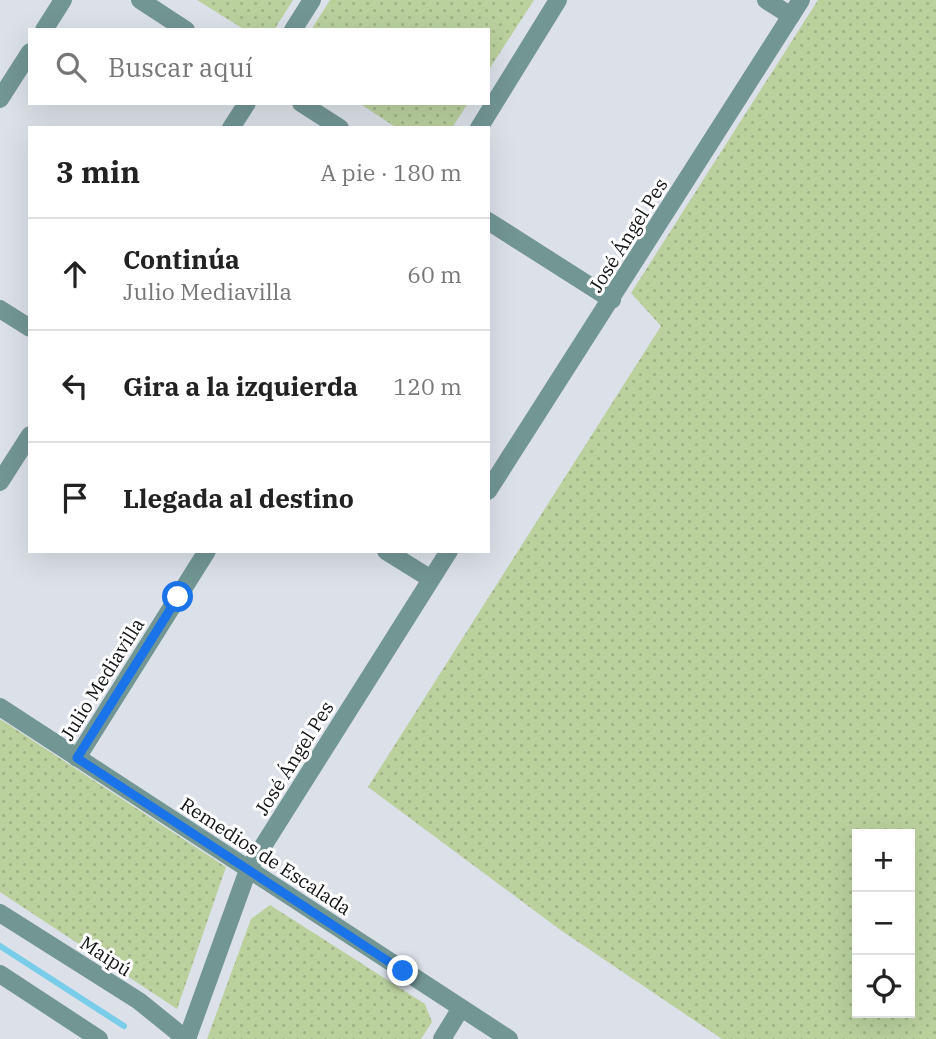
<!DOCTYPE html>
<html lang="es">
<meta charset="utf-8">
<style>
:root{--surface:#fff;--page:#f2f2f2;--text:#222;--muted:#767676;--line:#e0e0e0}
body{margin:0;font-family:"IBM Plex Serif",serif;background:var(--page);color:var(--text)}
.controls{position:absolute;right:21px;bottom:21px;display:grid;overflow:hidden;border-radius:0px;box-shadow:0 7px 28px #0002}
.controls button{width:63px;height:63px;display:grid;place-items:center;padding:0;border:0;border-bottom:2px solid var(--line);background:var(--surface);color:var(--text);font:35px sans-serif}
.stop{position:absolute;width:21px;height:21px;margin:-16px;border:5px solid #1a73e8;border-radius:50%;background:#fff}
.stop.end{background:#1a73e8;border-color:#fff;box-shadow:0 2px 7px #0008}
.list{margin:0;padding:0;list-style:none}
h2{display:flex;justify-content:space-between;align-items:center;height:91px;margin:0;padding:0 28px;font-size:30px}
h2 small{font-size:23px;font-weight:400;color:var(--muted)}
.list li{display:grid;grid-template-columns:46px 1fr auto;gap:21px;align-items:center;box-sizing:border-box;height:112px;padding:0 28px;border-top:2px solid var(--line)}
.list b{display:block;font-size:26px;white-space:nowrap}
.list p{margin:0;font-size:23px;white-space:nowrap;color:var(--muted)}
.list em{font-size:23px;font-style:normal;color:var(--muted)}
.icon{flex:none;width:38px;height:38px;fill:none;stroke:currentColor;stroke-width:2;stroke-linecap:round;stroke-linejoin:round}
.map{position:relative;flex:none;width:936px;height:1039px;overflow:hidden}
.search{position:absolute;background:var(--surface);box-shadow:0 7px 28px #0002;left:28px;top:28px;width:462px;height:77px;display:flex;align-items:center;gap:18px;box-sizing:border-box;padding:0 24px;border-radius:0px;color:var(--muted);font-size:26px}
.panel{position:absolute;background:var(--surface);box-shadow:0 7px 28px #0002;left:28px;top:126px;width:462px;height:427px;border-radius:0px}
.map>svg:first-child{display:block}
.grass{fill:url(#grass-dots);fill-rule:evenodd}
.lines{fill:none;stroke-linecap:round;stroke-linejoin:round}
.stream{stroke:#79cde8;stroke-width:6}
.minor{stroke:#729694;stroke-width:18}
.route{stroke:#1a73e8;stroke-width:9}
.labels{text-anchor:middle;stroke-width:6;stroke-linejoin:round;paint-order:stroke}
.street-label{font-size:19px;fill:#101214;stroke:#fff}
</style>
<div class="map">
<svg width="936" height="1039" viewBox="0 0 936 1039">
<defs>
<pattern id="grass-dots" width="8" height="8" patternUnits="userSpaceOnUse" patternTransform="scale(1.75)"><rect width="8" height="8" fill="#bad19e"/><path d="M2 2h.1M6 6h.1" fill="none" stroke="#9fb287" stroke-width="1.8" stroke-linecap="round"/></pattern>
</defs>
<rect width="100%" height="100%" fill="#dce1e9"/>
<g class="grass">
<polygon points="197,0 293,0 274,30 245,30"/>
<polygon points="330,0 534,0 488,71 488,30 311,30"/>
<path d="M818,0H936V1039H722L559,929L368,787L661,326L631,293ZM857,834H910V1013H857Z"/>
<polygon points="359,103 468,103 452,128 397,128"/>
<polygon points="0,719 226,867 177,1009 0,892"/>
<polygon points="270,905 425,1004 432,1022 421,1039 207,1039 251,919"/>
</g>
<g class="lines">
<polyline class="stream" points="0,946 124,1026"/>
<g class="minor">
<polyline points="140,0 186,30"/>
<polyline points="766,0 791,16"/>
<polyline points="44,30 63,0"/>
<polyline points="293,30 312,0"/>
<polyline points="0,99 30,52"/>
<polyline points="301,103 340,128"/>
<polyline points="231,128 247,103"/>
<polyline points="479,128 558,0"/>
<polyline points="488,221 612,300"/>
<polyline points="0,309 30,328"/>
<polyline points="0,482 30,435"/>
<polyline points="488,491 801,0"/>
<polyline points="386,551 431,579"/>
<polyline points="0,707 509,1039"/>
<polyline points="77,758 207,551"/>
<polyline points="0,913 139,1001 186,1039"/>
<polyline points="0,974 99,1039"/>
<polyline points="187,1039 248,870 449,551"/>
<polyline points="442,1039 461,1008"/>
</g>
</g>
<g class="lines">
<polyline class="route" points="178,597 77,758 403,971"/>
</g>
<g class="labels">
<g class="street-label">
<text transform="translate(628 235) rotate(-58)" y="7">José Ángel Pes</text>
<text transform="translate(102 679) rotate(-58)" y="7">Julio Mediavilla</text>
<text transform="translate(294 758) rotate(-58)" y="7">José Ángel Pes</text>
<text transform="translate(266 856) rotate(33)" y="7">Remedios de Escalada</text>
<text transform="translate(106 956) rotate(33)" y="7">Maipú</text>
</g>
</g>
</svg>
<div class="controls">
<button>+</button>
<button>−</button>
<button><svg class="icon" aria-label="locate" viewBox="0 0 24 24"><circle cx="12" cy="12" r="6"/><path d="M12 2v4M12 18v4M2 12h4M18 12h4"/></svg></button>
</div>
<div class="stop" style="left:178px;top:597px"></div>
<div class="stop end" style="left:403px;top:971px"></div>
<div class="search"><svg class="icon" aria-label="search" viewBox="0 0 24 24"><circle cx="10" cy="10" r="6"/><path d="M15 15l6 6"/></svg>Buscar aquí</div>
<section class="panel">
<h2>3 min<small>A pie · 180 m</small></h2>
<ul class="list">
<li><svg class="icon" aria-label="ahead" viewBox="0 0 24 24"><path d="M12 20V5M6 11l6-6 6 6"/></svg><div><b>Continúa</b><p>Julio Mediavilla</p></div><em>60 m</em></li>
<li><svg class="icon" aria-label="left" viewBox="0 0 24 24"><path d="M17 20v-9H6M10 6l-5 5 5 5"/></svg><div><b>Gira a la izquierda</b></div><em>120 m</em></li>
<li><svg class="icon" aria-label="arrive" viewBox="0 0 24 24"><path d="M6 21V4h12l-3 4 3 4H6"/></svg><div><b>Llegada al destino</b></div></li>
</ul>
</section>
</div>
